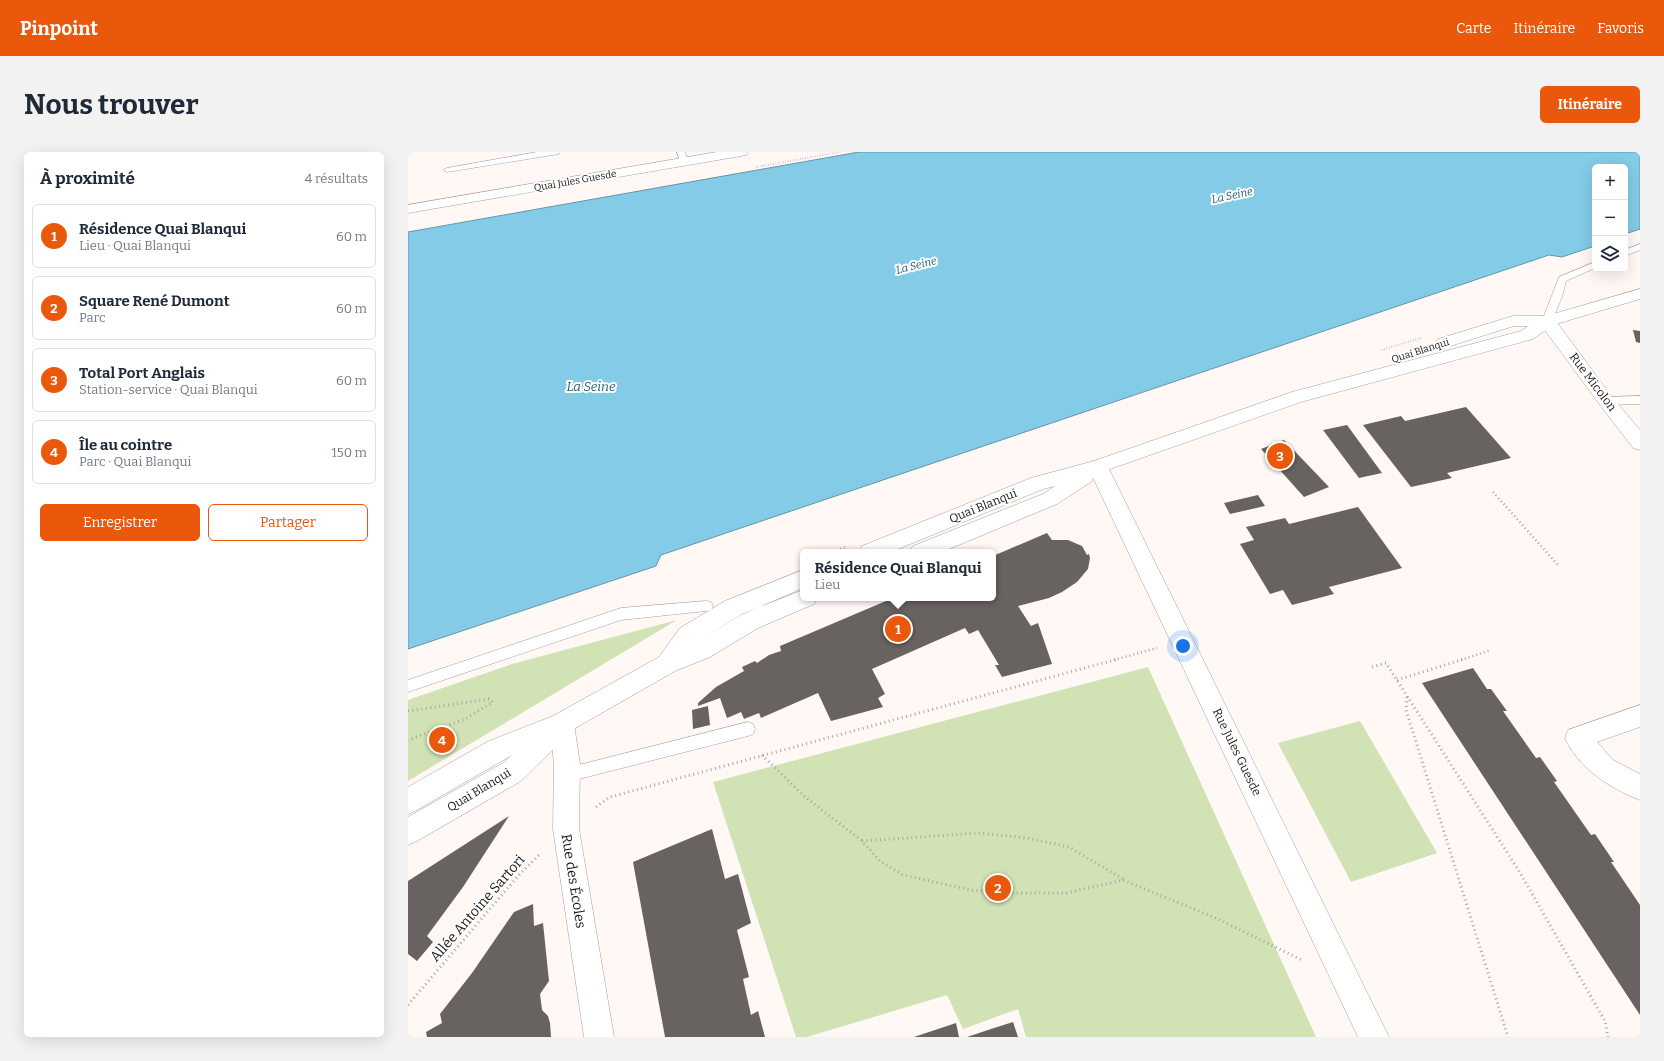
<!DOCTYPE html>
<html lang="fr">
<meta charset="utf-8">
<style>
:root{--surface:#fff;--page:#f2f2f3;--text:#1f2937;--muted:#747a83;--line:#e0e1e3;--accent:#ea580c}
body{margin:0;font-family:Bitter,serif;background:var(--page);color:var(--text)}
.controls{position:absolute;right:12px;top:12px;display:grid;overflow:hidden;border-radius:6px;box-shadow:0 4px 16px #0002}
.controls button{width:36px;height:36px;display:grid;place-items:center;padding:0;border:0;border-bottom:1px solid var(--line);background:var(--surface);color:var(--text);font:20px sans-serif}
.you{position:absolute;left:775px;top:494px;width:14px;height:14px;margin:-10px;border:3px solid #fff;border-radius:50%;background:#1a73e8;box-shadow:0 0 0 6px #1a73e833}
.badge{display:grid;place-items:center;width:26px;height:26px;border-radius:50%;background:var(--accent);color:#fff;font-size:13px;font-weight:700}
.pin{position:absolute;translate:-50% -50%;border:2px solid #fff;box-shadow:0 1px 4px #0006}
.popup{position:absolute;left:392px;top:397px;width:196px;height:52px;box-sizing:border-box;display:grid;place-content:center;border-radius:6px;background:var(--surface);filter:drop-shadow(0 1px 3px #0005);font-size:13px;white-space:nowrap;color:var(--muted)}
.popup b{font-size:15px;color:var(--text)}
.popup::after{content:'';position:absolute;left:50%;top:100%;margin-left:-8px;border:8px solid transparent;border-top-color:var(--surface)}
.list{margin:0;padding:0;list-style:none}
h2{display:flex;justify-content:space-between;align-items:center;height:52px;margin:0;padding:0 16px;font-size:17px}
h2 small{font-size:13px;font-weight:400;color:var(--muted)}
.list li{display:grid;grid-template-columns:26px 1fr auto;gap:12px;align-items:center;box-sizing:border-box;height:64px;margin:0 8px 8px;padding:0 8px;border:1px solid var(--line);border-radius:6px}
.list b{display:block;font-size:15px;white-space:nowrap}
.list p{margin:0;font-size:13px;white-space:nowrap;color:var(--muted)}
.list em{font-size:13px;font-style:normal;color:var(--muted)}
.actions{display:flex;gap:8px;padding:12px 16px}
.actions a{flex:1;padding:9px 0;border:1px solid var(--accent);border-radius:6px;text-align:center;font-size:14px;color:var(--accent)}
.actions .main{background:var(--accent);color:#fff}
.icon{flex:none;width:22px;height:22px;fill:none;stroke:currentColor;stroke-width:2;stroke-linecap:round;stroke-linejoin:round}
.map{position:relative;flex:none;width:1232px;height:885px;overflow:hidden;border-radius:6px}
header{display:flex;align-items:center;gap:24px;box-sizing:border-box;height:56px;padding:0 20px;background:var(--accent);color:#fff}
header strong{font-size:19px}
nav{display:flex;gap:22px;margin-inline-start:auto;font-size:14px}
.intro{display:flex;align-items:center;justify-content:space-between;box-sizing:border-box;height:96px;padding:0 24px}
h1{margin:0;font-size:28px}
.button{padding:10px 18px;border-radius:6px;background:var(--accent);color:#fff;font-size:14px;font-weight:700}
main{display:flex;gap:24px;padding:0 24px}
aside{flex:1;background:var(--surface);border-radius:6px;box-shadow:0 4px 16px #0002}
.map>svg:first-child{display:block}
.green{fill:#d1e2b4}
.water{fill:#83cbe7;stroke:#6496a9}
.building{fill:#686260}
.lines{fill:none;stroke-linecap:round;stroke-linejoin:round}
.lane-casing{stroke:#a59e9c;stroke-width:1}
.street-casing{stroke:#a59e9c;stroke-width:1}
.secondary-casing{stroke:#a59e9c;stroke-width:1}
.path-far2{stroke:#a9a4a2;stroke-width:2;stroke-dasharray:0.5 2;stroke-linecap:butt}
.path-far1{stroke:#a9a4a2;stroke-width:2.5;stroke-dasharray:1 3;stroke-linecap:butt}
.path{stroke:#a9a4a2;stroke-width:3;stroke-dasharray:1 3.5;stroke-linecap:butt}
.lane{fill:#fff;fill-rule:evenodd}
.street{fill:#fff;fill-rule:evenodd}
.secondary{fill:#fff;fill-rule:evenodd}
.labels{text-anchor:middle;stroke-width:4;stroke-linejoin:round;paint-order:stroke}
.far-street-label{font-size:10px;fill:#1b1918;stroke:#fff}
.far-water-label{font-size:11px;font-style:italic;fill:#235c71;stroke:#fff}
.street-label{font-size:12px;fill:#1b1918;stroke:#fff}
.water-label{font-size:13px;font-style:italic;fill:#235c71;stroke:#fff}
.near-street-label{font-size:14px;fill:#1b1918;stroke:#fff}
</style>
<header>
<strong>Pinpoint</strong>
<nav><a>Carte</a><a>Itinéraire</a><a>Favoris</a></nav>
</header>
<div class="intro"><h1>Nous trouver</h1><a class="button">Itinéraire</a></div>
<main>
<aside>
<h2>À proximité<small>4 résultats</small></h2>
<ul class="list">
<li><span class="badge">1</span><div><b>Résidence Quai Blanqui</b><p>Lieu · Quai Blanqui</p></div><em>60 m</em></li>
<li><span class="badge">2</span><div><b>Square René Dumont</b><p>Parc</p></div><em>60 m</em></li>
<li><span class="badge">3</span><div><b>Total Port Anglais</b><p>Station-service · Quai Blanqui</p></div><em>60 m</em></li>
<li><span class="badge">4</span><div><b>Île au cointre</b><p>Parc · Quai Blanqui</p></div><em>150 m</em></li>
</ul>
<div class="actions"><a class="main">Enregistrer</a><a>Partager</a></div>
</aside>
<div class="map">
<svg width="1232" height="885" viewBox="0 0 1232 885">
<rect width="100%" height="100%" fill="#fff8f5"/>
<g class="green">
<polygon points="269,468 0,629 0,548 104,512"/>
<polygon points="740,515 908,885 618,885 610,857 555,877 539,843 399,885 388,885 305,630"/>
<polygon points="952,569 1029,701 943,730 870,591"/>
</g>
<polygon class="water" points="451,0 1232,0 1232,77 1217,82 1217,15 1187,15 1187,94 1154,105 1141,103 253,403 248,414 0,497 0,80"/>
<g class="building">
<polygon points="1225,178 1232,179 1232,191 1228,190"/>
<polygon points="1058,255 1103,306 1039,321 1044,326 1003,335 955,273 993,264 997,269"/>
<polygon points="939,273 974,321 951,326 915,278"/>
<polygon points="876,288 921,335 896,345 853,297"/>
<polygon points="850,343 857,354 822,362 816,351"/>
<polygon points="950,355 994,416 921,435 926,442 884,453 875,438 862,442 832,392 846,388 838,375 877,366 881,372"/>
<polygon points="639,381 644,388 660,388 674,394 679,403 681,402 682,406 680,417 669,430 654,440 641,446 610,454 623,474 630,471 644,512 594,525 587,513 591,513 570,478 561,482 557,476 464,517 477,542 470,546 475,555 423,569 410,541 353,566 351,561 336,567 333,560 319,566 312,546 290,554 290,551 308,535 336,519 334,515 347,509 349,511 361,503 373,499 372,494 485,446 585,446 585,404"/>
<polygon points="1065,516 1079,537 1083,537 1099,559 1095,559 1128,606 1132,605 1149,629 1146,630 1183,683 1187,682 1206,710 1203,710 1232,753 1232,863 1014,531"/>
<polygon points="300,554 302,573 285,577 284,558"/>
<polygon points="101,664 55,735 19,784 25,790 9,809 0,802 0,729"/>
<polygon points="304,677 317,727 330,722 343,771 329,778 341,825 335,827 343,863 350,859 357,885 257,885 225,710"/>
<polygon points="125,752 126,774 135,771 141,829 132,842 134,858 140,864 142,871 143,885 19,885 18,880 34,871 32,862 64,821 106,760"/>
<polygon points="605,870 610,885 559,885 583,877"/>
<polygon points="548,871 551,885 506,885"/>
</g>
<g class="lines">
<defs>
<g id="lane">
<polygon points="129,0 152,0 151,2 39,20 35,18 39,16"/>
<polygon points="269,0 277,0 280,10 279,12 273,12"/>
<polygon points="1232,92 1232,98 1217,104 1217,98"/>
<polygon points="1187,110 1187,116 1158,129 1154,145 1144,169 1142,171 1136,171 1134,169 1151,125"/>
<polygon points="1232,244 1232,252 1198,253 1194,252 1193,249 1194,246 1198,245"/>
<polygon points="298,449 303,450 305,454 303,458 298,459 213,468 0,540 0,528 213,456"/>
<polygon points="340,570 345,572 347,577 345,582 340,584 159,630 154,628 151,623 154,618 159,616"/>
</g>
<g id="street">
<polygon points="1139,164 1145,165 1204,245 1232,278 1232,298 1225,296 1192,253 1133,173 1131,169 1133,165"/>
<polygon points="690,308 697,310 700,315 981,885 950,885 680,315 683,310"/>
<path d="M1232,553V575L1189,590L1205,608L1232,622V648C1203,637 1170,616 1157,586L1160,578Z"/>
<polygon points="154,561 163,564 166,572 172,612 171,677 206,885 176,885 145,677 146,612 142,572 145,564"/>
</g>
<g id="secondary">
<polygon points="309,0 340,0 338,3 333,4 0,61 0,53"/>
<polygon points="1232,137 1232,147 1145,173 1125,187 893,250 685,323 686,325 683,330 649,352 534,400 501,400 505,394 635,342 647,334 635,337 483,400 450,400 454,394 623,326 686,309 884,240 1113,179 1120,174 1106,174 1036,196 1030,195 1027,191 1030,187 1105,164 1138,164"/>
<polygon points="395,418 395,436 333,463 298,484 334,462 395,438 395,446 409,446 406,452 350,476 302,505 267,519 157,582 155,588 113,629 9,689 0,693 0,665 95,611 104,603 9,658 0,662 0,635 81,589 145,564 251,505 272,476 317,449"/>
</g>
</defs>
<use href="#lane" class="lane-casing"/>
<use href="#street" class="street-casing"/>
<use href="#secondary" class="secondary-casing"/>
<g class="path-far2">
<polyline points="348,15 432,0"/>
<polyline points="974,198 1013,186"/>
</g>
<g class="path-far1">
<polyline points="1085,340 1150,413"/>
<polyline points="425,400 437,395"/>
<polyline points="706,508 749,496"/>
<polyline points="1053,508 1083,498"/>
</g>
<g class="path">
<polyline points="964,515 978,511 1111,719 1197,869 1200,885"/>
<polyline points="989,528 1056,507"/>
<polyline points="999,545 998,558 1100,885"/>
<polyline points="0,559 81,547 85,550 57,567 0,588"/>
<polyline points="354,603 397,645 454,689 472,709 495,723 563,738 601,741 658,741 715,728 810,767 896,809"/>
<polyline points="188,655 202,645 710,507"/>
<polyline points="454,689 571,681 619,686 661,695 715,727"/>
<polyline points="0,853 110,724 132,702"/>
</g>
<use href="#lane" class="lane"/>
<use href="#street" class="street"/>
<use href="#secondary" class="secondary"/>
</g>
<g class="labels">
<g class="far-street-label">
<text transform="translate(167 28) rotate(-10)" y="4">Quai Jules Guesde</text>
<text transform="translate(1012 198) rotate(-18)" y="4">Quai Blanqui</text>
</g>
<g class="far-water-label">
<text transform="translate(824 43) rotate(-12)" y="4">La Seine</text>
<text transform="translate(508 113) rotate(-14)" y="4">La Seine</text>
</g>
<g class="street-label">
<text transform="translate(1185 230) rotate(53)" y="4">Rue Micolon</text>
<text transform="translate(575 354) rotate(-22)" y="4">Quai Blanqui</text>
<text transform="translate(829 600) rotate(64)" y="4">Rue Jules Guesde</text>
<text transform="translate(71 638) rotate(-31)" y="4">Quai Blanqui</text>
</g>
<g class="water-label">
<text x="183" y="239">La Seine</text>
</g>
<g class="near-street-label">
<text transform="translate(166 729) rotate(81)" y="5">Rue des Écoles</text>
<text transform="translate(69 756) rotate(-49)" y="5">Allée Antoine Sartori</text>
</g>
</g>
</svg>
<div class="controls">
<button>+</button>
<button>−</button>
<button><svg class="icon" aria-label="layers" viewBox="0 0 24 24"><path d="M12 4l9 5-9 5-9-5zM3 14l9 5 9-5"/></svg></button>
</div>
<div class="you"></div>
<div class="pin badge" style="left:490px;top:477px">1</div>
<div class="popup"><b>Résidence Quai Blanqui</b>Lieu</div>
<div class="pin badge" style="left:590px;top:736px">2</div>
<div class="pin badge" style="left:872px;top:304px">3</div>
<div class="pin badge" style="left:34px;top:588px">4</div>
</div>
</main>
